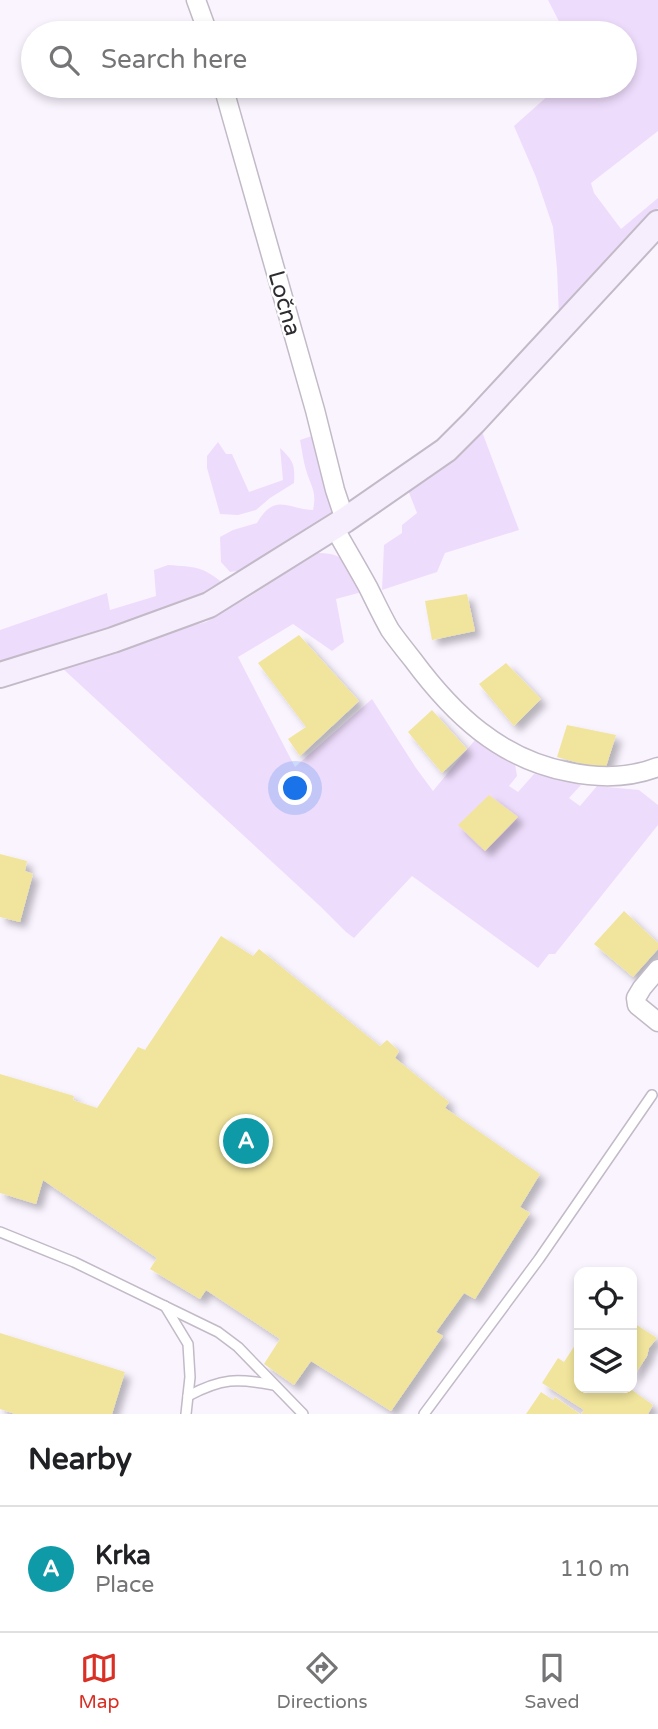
<!DOCTYPE html>
<meta charset="utf-8">
<style>
:root{--surface:#fff;--page:#f6f6f6;--text:#202124;--muted:#757577;--line:#e0e0e0;--accent:#d93025}
body{margin:0;font-family:"Varela Round",sans-serif;background:var(--page);color:var(--text)}
.controls{position:absolute;right:21px;bottom:21px;display:grid;overflow:hidden;border-radius:14px;box-shadow:0 4px 10px #0003}
.controls button{width:63px;height:63px;display:grid;place-items:center;padding:0;border:0;border-bottom:2px solid var(--line);background:var(--surface);color:var(--text);font:35px sans-serif}
.you{position:absolute;left:296px;top:789px;width:24px;height:24px;margin:-18px;border:5px solid #fff;border-radius:50%;background:#1a73e8;box-shadow:0 0 0 10px #1a73e833}
.badge{display:grid;place-items:center;width:46px;height:46px;border-radius:50%;background:var(--accent);color:#fff;font-size:23px;font-weight:700}
.pin{position:absolute;translate:-50% -50%;border:4px solid #fff;box-shadow:0 2px 7px #0006}
.list{margin:0;padding:0;list-style:none}
h2{display:flex;justify-content:space-between;align-items:center;height:91px;margin:0;padding:0 28px;font-size:30px}
h2 small{font-size:23px;font-weight:400;color:var(--muted)}
.list li{display:grid;grid-template-columns:46px 1fr auto;gap:21px;align-items:center;box-sizing:border-box;height:126px;padding:0 28px;border-top:2px solid var(--line)}
.list b{display:block;font-size:26px;white-space:nowrap}
.list p{margin:0;font-size:23px;white-space:nowrap;color:var(--muted)}
.list em{font-size:23px;font-style:normal;color:var(--muted)}
.icon{flex:none;width:38px;height:38px;fill:none;stroke:currentColor;stroke-width:2;stroke-linecap:round;stroke-linejoin:round}
.map{position:relative;flex:none;width:658px;height:1414px;overflow:hidden}
.search{position:absolute;background:var(--surface);box-shadow:0 4px 10px #0003;left:21px;right:21px;top:21px;height:77px;display:flex;align-items:center;gap:18px;box-sizing:border-box;padding:0 24px;border-radius:38px;color:var(--muted);font-size:26px}
.sheet{height:217px;background:var(--surface)}
nav{display:flex;justify-content:space-around;align-items:center;box-sizing:border-box;height:98px;border-top:2px solid var(--line);background:var(--surface);font-size:19px;color:var(--muted)}
nav a{display:grid;justify-items:center;gap:4px}
nav .on{color:var(--accent)}
.map>svg:first-child{display:block}
.green{fill:#eedcfc}
.building{fill:#f1e59d;filter:url(#shadow)}
.lines{fill:none;stroke-linecap:round;stroke-linejoin:round}
.lane-casing{stroke:#c2bac7;stroke-width:12}
.street-casing{stroke:#c2bac7;stroke-width:21}
.secondary-casing{stroke:#c2bac7;stroke-width:28}
.lane{stroke:#fff;stroke-width:9}
.street{stroke:#fff;stroke-width:18}
.secondary{stroke:#f6edfd;stroke-width:24}
.labels{text-anchor:middle;stroke-width:5;stroke-linejoin:round;paint-order:stroke}
.street-label{font-size:23px;fill:#2f2c31;stroke:#fff}
</style>
<div class="map">
<svg width="658" height="1414" viewBox="0 0 658 1414">
<defs>
<filter id="shadow"><feDropShadow dx="6" dy="6" stdDeviation="3.5" flood-color="#0004"/></filter>
</defs>
<rect width="100%" height="100%" fill="#faf4ff"/>
<g class="green">
<polygon points="548,0 658,0 658,131 591,183 594,193 621,229 658,198 658,208 630,236 559,317 557,269 553,227 536,177 514,126 559,86 625,86 625,33 565,33"/>
<polygon points="481,429 519,530 445,553 437,572 382,590 384,545 402,533 402,525 417,513 406,485 477,436"/>
<path d="M315,435L328,477L332,513L320,527L252,569L230,572L221,562L220,537L233,530L257,523C275,492 287,509 313,510C317,491 311,487 306,470C303,460 302,450 300,440Z"/>
<path d="M218,442L226,454H232L249,492L283,480L280,448C294,461 295,465 294,483L270,498L256,510L238,515L220,514L207,468V456Z"/>
<path d="M316,553C348,552 350,567 362,592L336,599L344,642L332,651L293,624L238,657L295,767L372,699L416,768L433,791L475,740L515,764L517,776L509,786L518,792L534,774L551,776L581,785L569,798L580,806L597,786L639,790L658,805V825L555,954H549L538,968L412,876L354,938L346,932L321,907L61,667L150,637L206,622L249,597Z"/>
<path d="M168,565C196,567 202,566 224,584L160,614L0,668V630L107,593L110,610L156,596L154,570Z"/>
</g>
<g class="building">
<polygon points="467,594 475,631 432,640 425,601"/>
<polygon points="299,635 359,701 300,756 288,739 306,727 258,663"/>
<polygon points="506,663 541,699 514,726 479,684"/>
<polygon points="432,710 467,749 442,773 408,732"/>
<polygon points="567,725 616,735 605,770 557,757"/>
<polygon points="489,795 518,817 485,851 458,825"/>
<polygon points="0,854 27,861 25,871 33,874 20,922 0,917"/>
<polygon points="624,911 658,943 658,949 633,977 594,944"/>
<polygon points="221,936 253,956 259,949 380,1046 387,1040 399,1051 395,1058 449,1102 445,1108 540,1174 520,1207 530,1213 475,1299 464,1293 436,1332 443,1336 391,1411 311,1361 294,1385 264,1364 280,1339 206,1290 200,1299 150,1269 157,1258 43,1180 36,1204 0,1193 0,1074 74,1096 73,1100 97,1108 138,1047 145,1050"/>
<polygon points="632,1322 657,1338 649,1348 647,1356 632,1379"/>
<polygon points="0,1333 125,1372 112,1414 15,1414 0,1409"/>
<polygon points="579,1339 579,1388 629,1388 653,1405 648,1414 581,1414 584,1410 542,1383 558,1358 564,1362"/>
<polygon points="541,1392 553,1400 555,1397 580,1414 526,1414"/>
</g>
<g class="lines">
<defs>
<g id="lane">
<polyline points="0,1232 74,1262 218,1332 238,1347 303,1414"/>
<polyline points="165,1306 188,1344 190,1377 186,1414"/>
<path d="M188,1396C222,1378 237,1378 274,1385"/>
<polyline points="424,1414 539,1259 652,1095"/>
</g>
<g id="street">
<polyline points="196,0 208,33"/>
<polyline points="223,86 315,410 335,490 345,520"/>
<path d="M334,527C345,547 357,567 368,587C375,601 382,616 390,630C397,640 405,650 413,660C453,714 500,759 569,772C598,778 630,778 658,767"/>
<polyline points="658,969 642,988 636,998 637,1005 658,1022"/>
</g>
<polyline id="secondary" points="0,675 113,640 209,605 345,520 446,450 474,422 658,223"/>
</defs>
<use href="#lane" class="lane-casing"/>
<use href="#street" class="street-casing"/>
<use href="#secondary" class="secondary-casing"/>
<use href="#lane" class="lane"/>
<use href="#street" class="street"/>
<use href="#secondary" class="secondary"/>
</g>
<g class="labels">
<g class="street-label">
<text transform="translate(285 303) rotate(74)" y="8">Ločna</text>
</g>
</g>
</svg>
<div class="controls">
<button><svg class="icon" aria-label="locate" viewBox="0 0 24 24"><circle cx="12" cy="12" r="6"/><path d="M12 2v4M12 18v4M2 12h4M18 12h4"/></svg></button>
<button><svg class="icon" aria-label="layers" viewBox="0 0 24 24"><path d="M12 4l9 5-9 5-9-5zM3 14l9 5 9-5"/></svg></button>
</div>
<div class="you"></div>
<div class="pin badge" style="left:246px;top:1141px;background:#0f9aa8">A</div>
<div class="search"><svg class="icon" aria-label="search" viewBox="0 0 24 24"><circle cx="10" cy="10" r="6"/><path d="M15 15l6 6"/></svg>Search here</div>
</div>
<section class="sheet">
<h2>Nearby<small></small></h2>
<ul class="list">
<li><span class="badge" style="background:#0f9aa8">A</span><div><b>Krka</b><p>Place</p></div><em>110 m</em></li>
</ul>
</section>
<nav>
<a class="on"><svg class="icon" aria-label="map" viewBox="0 0 24 24"><path d="M3 6l6-2 6 2 6-2v14l-6 2-6-2-6 2zM9 4v14M15 6v14"/></svg>Map</a>
<a><svg class="icon" aria-label="directions" viewBox="0 0 24 24"><path d="M12 3l9 9-9 9-9-9zM9 14v-3h6M13 9l2 2-2 2"/></svg>Directions</a>
<a><svg class="icon" aria-label="saved" viewBox="0 0 24 24"><path d="M7 4h10v16l-5-4-5 4z"/></svg>Saved</a>
</nav>
